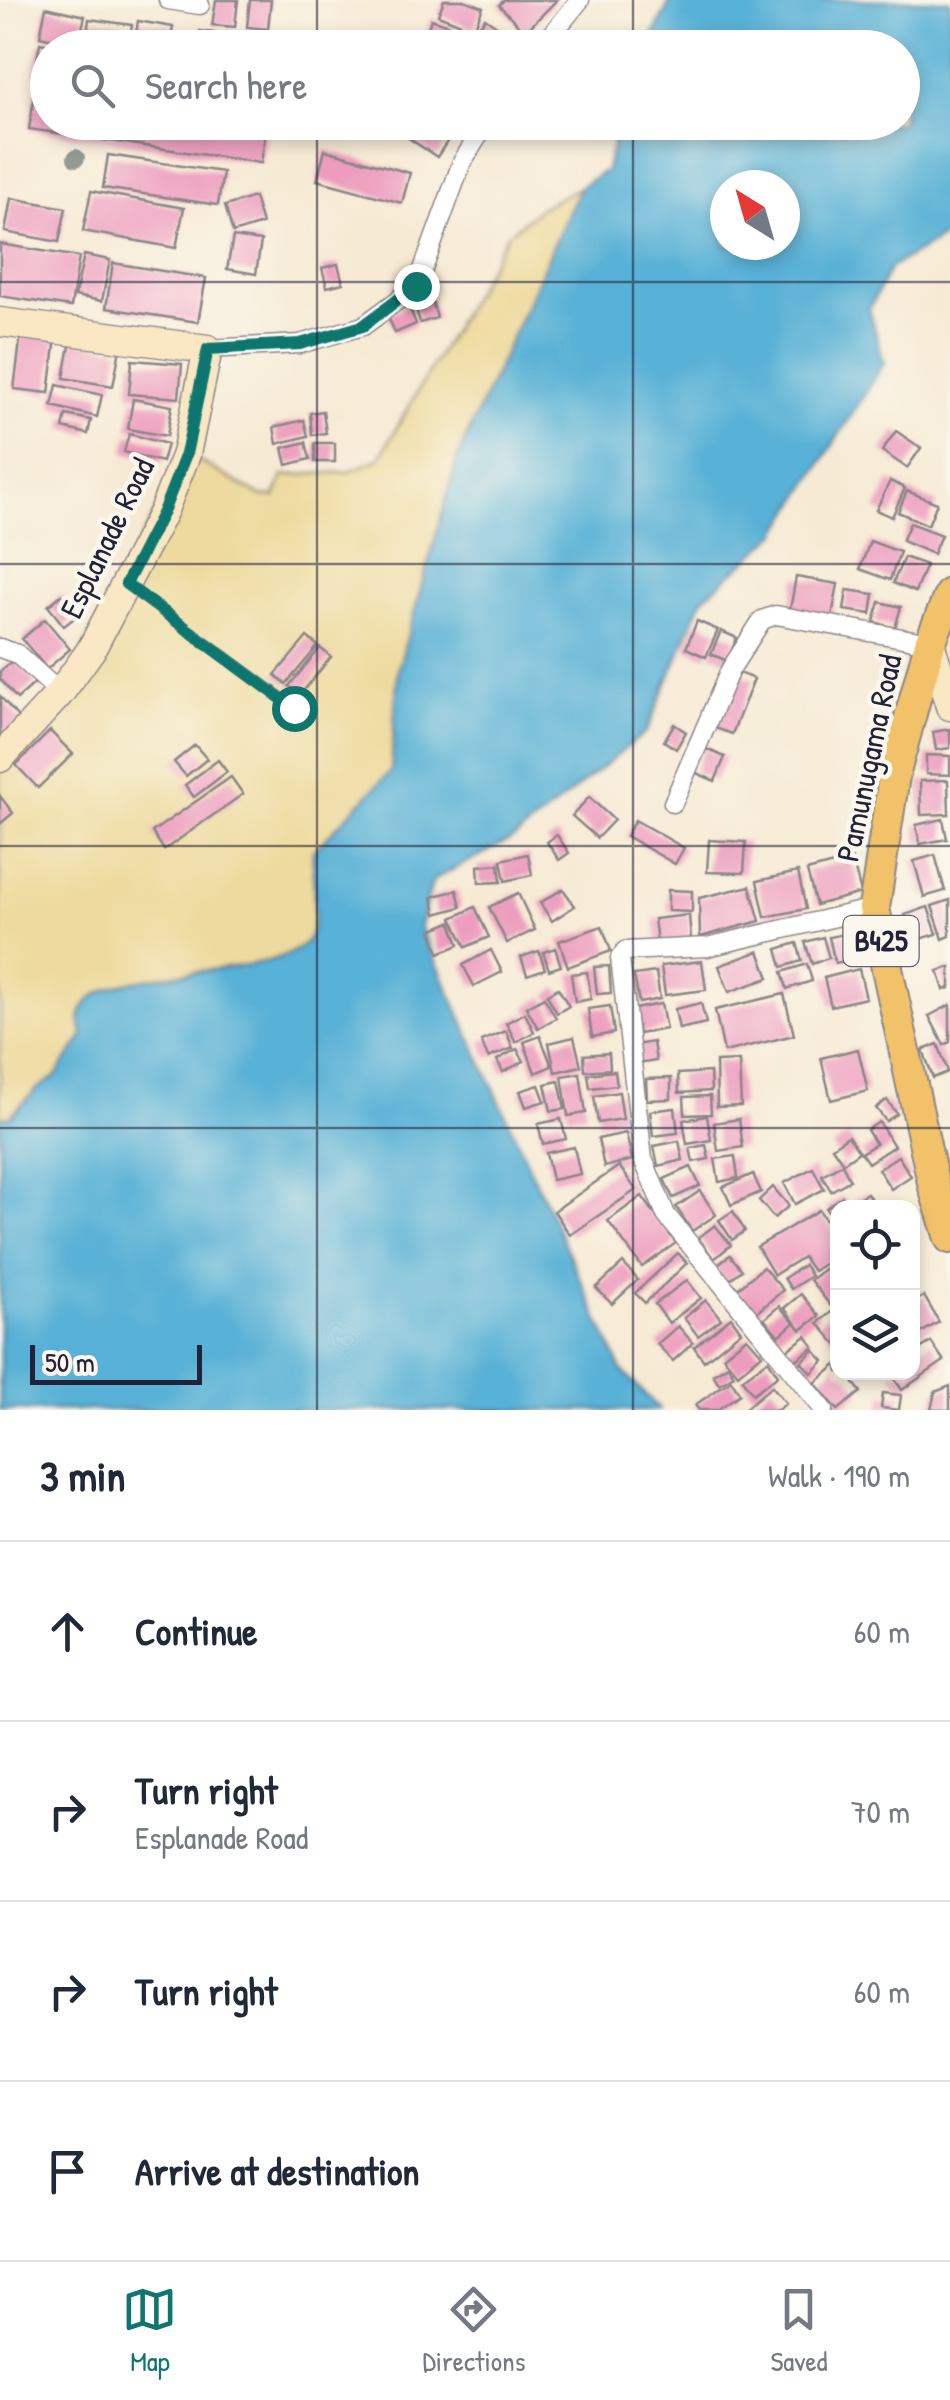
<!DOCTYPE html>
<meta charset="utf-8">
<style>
:root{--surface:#fff;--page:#f2f2f3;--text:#1f2937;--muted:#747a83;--line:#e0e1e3;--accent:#0f766e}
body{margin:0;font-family:"Patrick Hand",sans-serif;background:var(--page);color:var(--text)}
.controls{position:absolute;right:30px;bottom:30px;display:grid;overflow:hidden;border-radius:20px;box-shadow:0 5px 15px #0003}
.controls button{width:90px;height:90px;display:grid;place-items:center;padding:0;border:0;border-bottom:2px solid var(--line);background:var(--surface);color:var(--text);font:50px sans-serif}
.compass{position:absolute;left:710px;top:170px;width:90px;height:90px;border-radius:50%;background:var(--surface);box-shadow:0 5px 15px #0003;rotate:323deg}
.scale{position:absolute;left:30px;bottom:25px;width:172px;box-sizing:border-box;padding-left:10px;border:5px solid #22223b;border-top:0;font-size:28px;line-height:35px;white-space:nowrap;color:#22223b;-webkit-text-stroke:8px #fbf7ec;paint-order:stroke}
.stop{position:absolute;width:30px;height:30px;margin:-22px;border:8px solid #0f766e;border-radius:50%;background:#fff}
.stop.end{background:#0f766e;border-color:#fff;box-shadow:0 2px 10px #0008}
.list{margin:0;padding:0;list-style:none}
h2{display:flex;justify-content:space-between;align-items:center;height:130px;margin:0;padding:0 40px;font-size:42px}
h2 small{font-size:32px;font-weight:400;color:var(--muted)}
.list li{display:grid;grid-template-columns:65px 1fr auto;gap:30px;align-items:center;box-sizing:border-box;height:180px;padding:0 40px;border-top:2px solid var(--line)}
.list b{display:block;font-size:38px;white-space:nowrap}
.list p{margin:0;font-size:32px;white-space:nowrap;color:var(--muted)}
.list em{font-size:32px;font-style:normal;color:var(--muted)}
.icon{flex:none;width:55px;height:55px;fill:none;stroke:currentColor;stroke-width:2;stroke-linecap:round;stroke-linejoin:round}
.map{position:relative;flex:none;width:950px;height:1410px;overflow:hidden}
.search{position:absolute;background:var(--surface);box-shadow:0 5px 15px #0003;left:30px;right:30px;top:30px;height:110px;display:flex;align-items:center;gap:25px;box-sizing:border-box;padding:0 35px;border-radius:55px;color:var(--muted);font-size:38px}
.sheet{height:850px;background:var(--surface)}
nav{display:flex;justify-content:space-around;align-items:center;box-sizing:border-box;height:140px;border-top:2px solid var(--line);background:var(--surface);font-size:28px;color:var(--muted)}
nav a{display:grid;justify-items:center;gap:5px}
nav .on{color:var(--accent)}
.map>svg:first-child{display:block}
.sand{fill:#eeda9e;stroke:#887e6c;stroke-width:2.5}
.water{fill:#59b1d6;stroke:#3e6a88;stroke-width:2.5;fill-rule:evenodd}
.building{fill:#ed9cbe}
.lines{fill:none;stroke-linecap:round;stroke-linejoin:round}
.lane-casing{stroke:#8c8688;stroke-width:12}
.street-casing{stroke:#8c8688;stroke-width:21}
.secondary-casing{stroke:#8c8688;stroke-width:31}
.primary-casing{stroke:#8c8688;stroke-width:34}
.lane{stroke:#fff;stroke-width:9}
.street{stroke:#fff;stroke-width:18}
.secondary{stroke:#fae7c3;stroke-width:28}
.primary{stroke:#f2c26a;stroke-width:30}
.tree{fill:#929b91}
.route{stroke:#0f766e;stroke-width:12}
.grid{fill:none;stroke:#22223b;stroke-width:2.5;stroke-opacity:0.55}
.labels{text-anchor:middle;stroke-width:9;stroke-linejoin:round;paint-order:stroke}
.shield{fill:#fbf7ec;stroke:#636270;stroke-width:2.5}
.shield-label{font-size:30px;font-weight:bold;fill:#22223b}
.street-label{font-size:32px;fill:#22223b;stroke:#fbf7ec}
</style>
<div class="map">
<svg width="950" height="1410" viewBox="0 0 950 1410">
<rect width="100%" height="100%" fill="#fbf7ec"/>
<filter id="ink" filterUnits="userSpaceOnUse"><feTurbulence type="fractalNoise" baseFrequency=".01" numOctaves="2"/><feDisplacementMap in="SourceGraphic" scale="20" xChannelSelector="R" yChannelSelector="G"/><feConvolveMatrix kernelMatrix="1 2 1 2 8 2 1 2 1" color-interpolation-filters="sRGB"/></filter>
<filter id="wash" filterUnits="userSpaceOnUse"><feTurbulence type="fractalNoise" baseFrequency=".0048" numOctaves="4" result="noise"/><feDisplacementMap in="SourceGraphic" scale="40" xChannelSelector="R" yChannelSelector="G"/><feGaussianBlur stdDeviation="2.25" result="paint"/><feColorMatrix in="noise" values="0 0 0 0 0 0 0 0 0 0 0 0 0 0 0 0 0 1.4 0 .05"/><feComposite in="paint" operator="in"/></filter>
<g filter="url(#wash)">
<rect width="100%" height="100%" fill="#f6ead4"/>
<path class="sand" d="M580,187L459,454L398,670L391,772L358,814L313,851C312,872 318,920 310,936C291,974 181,965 142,982C121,990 101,1004 80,1016L83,1037L55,1077L37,1089L10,1116L0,1117V758L60,693L186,454L261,496L275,497L283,476L348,472L379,459L507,235L541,207Z"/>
<path class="water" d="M671,0H950V233L890,268L869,309L884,363L777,534L702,599L647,731L516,837L433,880L420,926L621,1369L660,1410H0V1117L11,1116L37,1089L55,1077L83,1037C82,1030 79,1020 81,1014C97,956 288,987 310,935C318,918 312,872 313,851L391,771L398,670L459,454L580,187L606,170L618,123L902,122V48L647,47ZM725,185H785V245H725Z"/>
<g id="blocks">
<g class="building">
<polygon points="216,0 238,0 235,27 212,25"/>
<polygon points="250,0 271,0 268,29 247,27"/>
<polygon points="444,0 464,0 483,7 474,29 438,15"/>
<polygon points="504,0 557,0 525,32 499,5"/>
<polygon points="46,7 85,16 78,45 40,36"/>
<polygon points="485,18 504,31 493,48 471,48 467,45"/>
<polygon points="89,19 132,25 128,48 85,48"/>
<polygon points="431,19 455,27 450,41 426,34"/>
<polygon points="138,21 173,27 169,48 134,47"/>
<polygon points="200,31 223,34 221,48 197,48"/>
<polygon points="243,35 297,46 296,48 241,48"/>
<polygon points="40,43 55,46 48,48 48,77 34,75"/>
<polygon points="35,91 48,93 48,122 267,125 261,163 29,129"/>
<polygon points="416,122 460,122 437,157 407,137"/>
<polygon points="325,150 410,173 402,203 317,180"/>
<polygon points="108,155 223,172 218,205 103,188"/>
<polygon points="91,191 184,208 176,248 83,231"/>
<polygon points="254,197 262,224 233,233 225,206"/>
<polygon points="11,198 66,208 59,242 5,232"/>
<polygon points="233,237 261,241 256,274 227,269"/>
<polygon points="0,244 79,257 71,307 0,296"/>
<polygon points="84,255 110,260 102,301 75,296"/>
<polygon points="113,263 206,278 198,322 106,308"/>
<polygon points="338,264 343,283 327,287 322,268"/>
<polygon points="431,297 437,318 420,323 414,302"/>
<polygon points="409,306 416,324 395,333 387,314"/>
<polygon points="21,334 56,338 49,393 14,389"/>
<polygon points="71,340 120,349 113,386 64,378"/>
<polygon points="132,360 182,364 179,398 129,394"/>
<polygon points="57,385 102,395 97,417 52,406"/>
<polygon points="133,399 172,406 167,436 128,429"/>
<polygon points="323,411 326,433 312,435 310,413"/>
<polygon points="66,415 91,420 88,434 63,428"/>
<polygon points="304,420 308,436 277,444 274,427"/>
<polygon points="896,431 921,448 907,468 882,451"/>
<polygon points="129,434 167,444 162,462 124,452"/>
<polygon points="306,442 310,459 287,465 283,448"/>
<rect x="315" y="443" width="20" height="19"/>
<polygon points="890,481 905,488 892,517 876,510"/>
<polygon points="907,491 937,503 928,525 898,512"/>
<polygon points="910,523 941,535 933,554 902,541"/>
<polygon points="870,541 900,552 890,580 860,569"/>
<polygon points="904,557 926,565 915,592 893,583"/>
<polygon points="796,577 838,584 832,617 790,610"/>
<polygon points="847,590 874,594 871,614 844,610"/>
<polygon points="61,595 78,615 64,626 48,606"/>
<polygon points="880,602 901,607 895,628 874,622"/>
<polygon points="45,619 70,649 47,669 22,639"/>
<polygon points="697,621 718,630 706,657 686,648"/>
<polygon points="721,631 737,638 727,661 711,654"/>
<polygon points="307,637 318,646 286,684 275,675"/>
<polygon points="320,648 331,657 300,695 289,686"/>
<polygon points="15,659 35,683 17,699 0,679 0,671"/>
<polygon points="736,672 754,679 732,734 715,728"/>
<polygon points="0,696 22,722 0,740"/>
<polygon points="674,724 686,732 676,749 664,741"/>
<polygon points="950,729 950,748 936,750 933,732"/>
<polygon points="50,731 73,754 38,788 16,765"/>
<polygon points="195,745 207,759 186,776 174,762"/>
<polygon points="704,748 725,757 715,781 694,772"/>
<polygon points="926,755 950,756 950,775 926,774"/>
<polygon points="218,760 227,772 194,797 185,785"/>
<polygon points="231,777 243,794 164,850 152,832"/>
<polygon points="948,780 949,814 921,815 920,781"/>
<polygon points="0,796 13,813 0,824"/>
<polygon points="589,797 614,820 597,838 572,816"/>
<polygon points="943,819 947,839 920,844 916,825"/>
<polygon points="635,820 684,848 675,864 626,836"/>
<polygon points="557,835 569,853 559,860 547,842"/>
<polygon points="709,840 746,842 744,873 707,872"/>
<polygon points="528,854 532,875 505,881 501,860"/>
<polygon points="935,855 945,891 924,897 914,861"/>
<polygon points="852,859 861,893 816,905 807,871"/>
<polygon points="499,864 501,882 479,883 478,866"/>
<polygon points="798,872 806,909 765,917 757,881"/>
<polygon points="750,886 760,921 700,937 699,898"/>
<polygon points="563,889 575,906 552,921 540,903"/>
<polygon points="457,890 461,907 436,914 432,897"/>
<polygon points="668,890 692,891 692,912 668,911"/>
<polygon points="518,893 535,930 507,943 489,907"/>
<polygon points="950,900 950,936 943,939 932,906"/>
<polygon points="475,907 489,937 466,947 452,918"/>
<polygon points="928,907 937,934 913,941 905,915"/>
<polygon points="689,915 691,939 657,942 654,919"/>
<polygon points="451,922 459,945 439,953 431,930"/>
<polygon points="602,926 611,951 568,967 559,941"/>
<polygon points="855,932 860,958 835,963 829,937"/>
<polygon points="823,937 829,958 812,964 805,942"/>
<polygon points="797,943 802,961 782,967 777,949"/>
<polygon points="555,948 561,966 549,970 543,952"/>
<polygon points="491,950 502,972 474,986 463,965"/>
<polygon points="539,951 545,969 527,975 521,957"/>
<polygon points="759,951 769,978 729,992 719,966"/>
<polygon points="702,961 706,990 665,995 661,966"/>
<polygon points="807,964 812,981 787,989 782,972"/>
<polygon points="609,966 611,993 597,994 594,967"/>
<polygon points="950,967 950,988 944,990 938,971"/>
<polygon points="859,969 866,998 831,1006 824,978"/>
<polygon points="587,972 591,999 575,1002 571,974"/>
<polygon points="656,972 660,999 639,1003 634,975"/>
<polygon points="558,988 569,1006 557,1013 547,995"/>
<polygon points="784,994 794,1035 724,1052 715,1010"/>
<polygon points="544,997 556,1018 538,1028 526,1007"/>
<polygon points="701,1003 706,1023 679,1029 675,1009"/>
<polygon points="661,1004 666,1029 639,1034 634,1009"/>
<polygon points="950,1005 950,1042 944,1045 929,1016"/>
<polygon points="610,1006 614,1033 592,1037 588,1009"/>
<polygon points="525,1013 534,1032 516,1042 506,1023"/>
<polygon points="506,1031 513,1048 488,1058 481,1041"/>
<polygon points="540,1036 552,1066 535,1073 524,1042"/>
<polygon points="574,1037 581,1066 555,1072 549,1043"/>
<polygon points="653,1042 656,1061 637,1064 635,1045"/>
<polygon points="938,1044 948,1072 933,1078 923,1050"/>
<polygon points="517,1049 524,1061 503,1072 497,1060"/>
<polygon points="858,1049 868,1091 831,1100 821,1058"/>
<polygon points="609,1053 610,1069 585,1071 584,1055"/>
<polygon points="739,1061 741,1106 717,1107 716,1062"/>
<polygon points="615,1071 617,1085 590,1088 588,1074"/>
<polygon points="710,1072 711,1091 679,1093 678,1074"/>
<polygon points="580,1073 586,1113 568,1116 562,1076"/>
<polygon points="671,1078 671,1099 647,1100 646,1079"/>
<polygon points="559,1081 565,1109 551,1111 545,1084"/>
<polygon points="539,1085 545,1101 526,1107 520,1091"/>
<polygon points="619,1092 623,1119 598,1123 594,1096"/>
<polygon points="710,1096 711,1114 685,1115 684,1097"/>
<polygon points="887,1100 897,1114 886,1121 876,1108"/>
<polygon points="675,1108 678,1133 653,1136 650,1111"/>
<polygon points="707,1116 711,1140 687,1144 683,1120"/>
<polygon points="561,1119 566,1139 543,1144 538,1124"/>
<polygon points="739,1119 743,1147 718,1151 714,1123"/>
<polygon points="879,1122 894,1146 868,1163 861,1153 876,1144 867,1130"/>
<polygon points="626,1133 632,1160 604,1167 598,1139"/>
<polygon points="848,1136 859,1152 843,1163 832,1147"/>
<polygon points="679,1141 683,1160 658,1166 654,1146"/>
<polygon points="706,1145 709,1159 693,1162 690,1148"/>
<polygon points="574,1147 580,1174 552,1180 546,1153"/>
<polygon points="735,1156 738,1178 719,1182 715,1159"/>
<polygon points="898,1156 911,1176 891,1189 878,1169"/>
<polygon points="842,1164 850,1180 831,1191 822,1175"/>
<polygon points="619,1166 636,1190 570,1235 554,1211"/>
<polygon points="691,1167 700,1186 673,1198 664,1179"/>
<polygon points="813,1168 824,1189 795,1204 784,1183"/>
<polygon points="753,1174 761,1192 731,1205 723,1187"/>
<polygon points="773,1187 789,1206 774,1218 759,1200"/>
<polygon points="700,1191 716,1215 692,1231 676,1207"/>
<polygon points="867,1193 877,1208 858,1208 854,1201"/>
<polygon points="642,1196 676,1243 642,1267 608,1221"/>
<polygon points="842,1196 850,1208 838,1208 838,1224 826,1208"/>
<polygon points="819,1210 838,1238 838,1255 813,1271 803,1257 774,1275 757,1247"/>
<polygon points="733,1211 745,1231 732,1240 719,1220"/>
<polygon points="715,1225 731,1245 714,1259 698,1238"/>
<polygon points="678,1253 687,1263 645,1303 635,1293"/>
<polygon points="730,1255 742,1270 726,1282 714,1267"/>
<polygon points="838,1259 838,1299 830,1305 810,1280"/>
<polygon points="623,1263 638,1280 612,1304 596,1288"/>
<polygon points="804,1265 811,1276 791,1289 784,1278"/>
<polygon points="763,1267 783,1290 756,1313 736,1290"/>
<polygon points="687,1280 701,1298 669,1323 655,1304"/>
<polygon points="801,1294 819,1316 801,1330 784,1308"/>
<polygon points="924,1296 939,1322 912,1338 912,1303"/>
<polygon points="706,1300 721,1319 698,1336 684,1318"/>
<polygon points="779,1306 794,1323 779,1336 764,1319"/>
<polygon points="835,1309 838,1312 838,1346 818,1323"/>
<polygon points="731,1317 741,1331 704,1361 694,1347"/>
<polygon points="678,1326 693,1343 673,1361 657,1344"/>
<polygon points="806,1336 814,1347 795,1361 786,1351"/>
<polygon points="747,1337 762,1354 738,1374 723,1356"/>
<polygon points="931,1342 944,1361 902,1390 890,1372 912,1372 912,1354"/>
<polygon points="814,1350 824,1361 812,1373 801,1362"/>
<polygon points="768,1360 778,1375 753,1394 742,1379"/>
<polygon points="838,1364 838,1372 845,1372 861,1392 838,1410 815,1383"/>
<polygon points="728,1365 734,1375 719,1384 713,1374"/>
<polygon points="731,1380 740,1394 717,1410 699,1410 695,1405"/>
<polygon points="772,1386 786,1403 778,1410 743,1410"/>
<polygon points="950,1386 950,1410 931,1410 935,1392"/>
<polygon points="883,1393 901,1395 899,1410 881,1408"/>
</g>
</g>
</g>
<g filter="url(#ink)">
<use href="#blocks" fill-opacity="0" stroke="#8c8688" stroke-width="2.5"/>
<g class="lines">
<defs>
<polyline id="lane" points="131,588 294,707"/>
<g id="street">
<polyline points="168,0 200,5"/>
<polyline points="541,48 580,0"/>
<polyline points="208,349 300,344 363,326 417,286 462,162 487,122"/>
<polyline points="0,648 17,654 60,693"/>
<polyline points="673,803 730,670 762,620 776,615 930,643"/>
<polyline points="824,1410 666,1215 643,1159 620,958 625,951 707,947 874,908"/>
</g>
<g id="secondary">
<polyline points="0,322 208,349 186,454 163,512 91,650 60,693 0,758"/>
<polyline points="930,643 950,706"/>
</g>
<polyline id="primary" points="950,594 930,643 894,776 874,908 934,1187 950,1238"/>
</defs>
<use href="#lane" class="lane-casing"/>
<use href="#street" class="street-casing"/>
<use href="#secondary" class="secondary-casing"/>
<use href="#primary" class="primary-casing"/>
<use href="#lane" class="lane"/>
<use href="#street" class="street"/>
<use href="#secondary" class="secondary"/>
<use href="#primary" class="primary"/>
</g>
<circle class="tree" cx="76" cy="158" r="9"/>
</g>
<g class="lines" filter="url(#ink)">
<polyline class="route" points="294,708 126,584 163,512 186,454 208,349 300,344 363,326 416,286"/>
</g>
<path class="grid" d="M317,0V48M633,0V48M317,122V1410M633,122V1410M0,282H950M0,564H950M0,846H950M0,1128H950"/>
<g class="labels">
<rect class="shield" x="843.5" y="916" width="75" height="50" rx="8"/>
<g class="shield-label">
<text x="881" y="951">B425</text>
</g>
<g class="street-label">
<text transform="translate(107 538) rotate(-64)" y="11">Esplanade Road</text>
<text transform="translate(869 758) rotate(-78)" y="11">Pamunugama Road</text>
</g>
</g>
</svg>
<div class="controls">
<button><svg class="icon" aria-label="locate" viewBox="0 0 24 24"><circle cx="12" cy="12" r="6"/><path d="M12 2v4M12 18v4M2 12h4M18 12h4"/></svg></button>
<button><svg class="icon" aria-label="layers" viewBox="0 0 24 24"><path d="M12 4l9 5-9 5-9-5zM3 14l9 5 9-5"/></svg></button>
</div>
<svg class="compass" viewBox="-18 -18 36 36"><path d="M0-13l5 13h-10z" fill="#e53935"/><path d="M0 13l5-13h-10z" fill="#747a83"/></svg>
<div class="scale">50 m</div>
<div class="stop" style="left:294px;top:708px"></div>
<div class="stop end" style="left:416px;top:286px"></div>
<div class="search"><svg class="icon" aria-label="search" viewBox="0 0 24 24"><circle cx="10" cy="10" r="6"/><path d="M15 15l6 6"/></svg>Search here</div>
</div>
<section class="sheet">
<h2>3 min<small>Walk · 190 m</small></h2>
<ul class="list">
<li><svg class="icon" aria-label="ahead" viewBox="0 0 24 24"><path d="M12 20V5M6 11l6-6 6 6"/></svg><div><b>Continue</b></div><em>60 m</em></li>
<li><svg class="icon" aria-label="right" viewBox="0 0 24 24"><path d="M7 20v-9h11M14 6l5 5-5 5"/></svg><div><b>Turn right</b><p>Esplanade Road</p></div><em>70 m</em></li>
<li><svg class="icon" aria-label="right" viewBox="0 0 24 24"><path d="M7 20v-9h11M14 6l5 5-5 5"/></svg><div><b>Turn right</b></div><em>60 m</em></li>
<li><svg class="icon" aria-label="arrive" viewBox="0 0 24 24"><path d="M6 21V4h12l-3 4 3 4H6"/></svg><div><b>Arrive at destination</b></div></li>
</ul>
</section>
<nav>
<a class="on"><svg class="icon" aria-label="map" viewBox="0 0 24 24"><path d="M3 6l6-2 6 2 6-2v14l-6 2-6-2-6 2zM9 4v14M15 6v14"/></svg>Map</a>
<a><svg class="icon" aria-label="directions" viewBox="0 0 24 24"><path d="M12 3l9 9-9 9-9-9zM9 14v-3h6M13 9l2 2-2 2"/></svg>Directions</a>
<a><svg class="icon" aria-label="saved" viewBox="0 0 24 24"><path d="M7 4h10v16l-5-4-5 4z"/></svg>Saved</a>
</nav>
